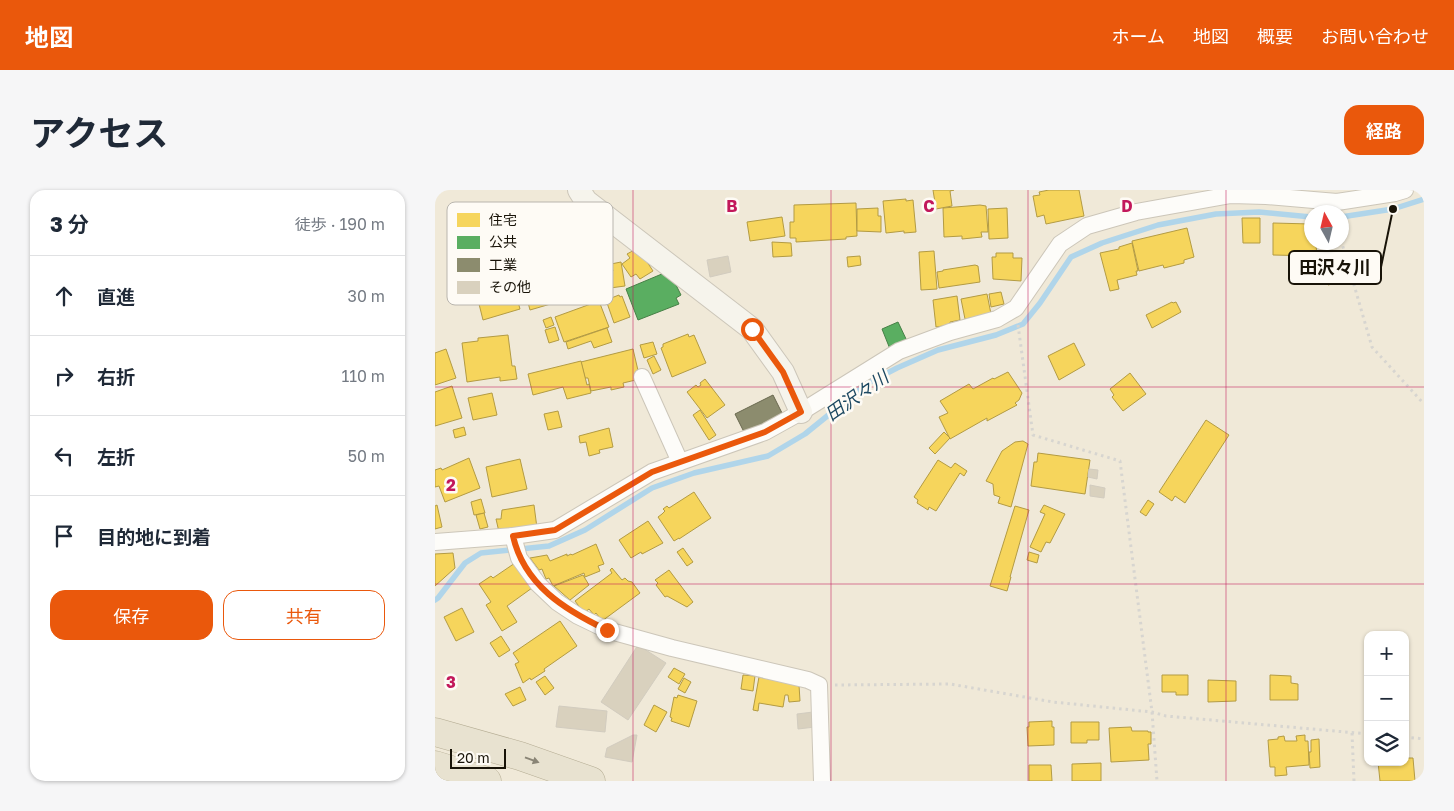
<!DOCTYPE html>
<html lang="ja">
<meta charset="utf-8">
<style>
:root{--surface:#fff;--page:#f6f6f7;--text:#1f2937;--muted:#747a83;--line:#e0e1e3;--accent:#ea580c}
body{margin:0;font-family:"Golos Text","Noto Sans JP",sans-serif;background:var(--page);color:var(--text)}
.controls{position:absolute;right:15px;bottom:15px;display:grid;overflow:hidden;border-radius:10px;box-shadow:0 1px 4px #0004}
.controls button{width:45px;height:45px;display:grid;place-items:center;padding:0;border:0;border-bottom:1px solid var(--line);background:var(--surface);color:var(--text);font:25px sans-serif}
.compass{position:absolute;left:869px;top:15px;width:45px;height:45px;border-radius:50%;background:var(--surface);box-shadow:0 1px 4px #0004;rotate:352deg}
.scale{position:absolute;left:15px;bottom:12px;width:56px;box-sizing:border-box;padding-left:5px;border:2px solid #181308;border-top:0;font-size:14px;line-height:18px;white-space:nowrap;color:#181308;-webkit-text-stroke:4px #fefbf5;paint-order:stroke}
.stop{position:absolute;width:15px;height:15px;margin:-11px;border:4px solid #ea580c;border-radius:50%;background:#fff}
.stop.end{background:#ea580c;border-color:#fff;box-shadow:0 1px 5px #0008}
.list{margin:0;padding:0;list-style:none}
h2{display:flex;justify-content:space-between;align-items:center;height:65px;margin:0;padding:0 20px;font-size:21px}
h2 small{font-size:16px;font-weight:400;color:var(--muted)}
.list li{display:grid;grid-template-columns:32px 1fr auto;gap:15px;align-items:center;box-sizing:border-box;height:80px;padding:0 20px;border-top:1px solid var(--line)}
.list b{display:block;font-size:19px;white-space:nowrap}
.list em{font-size:16px;font-style:normal;color:var(--muted)}
.actions{display:flex;gap:10px;padding:15px 20px}
.actions a{flex:1;padding:11px 0;border:1px solid var(--accent);border-radius:15px;text-align:center;font-size:18px;color:var(--accent)}
.actions .main{background:var(--accent);color:#fff}
.icon{flex:none;width:28px;height:28px;fill:none;stroke:currentColor;stroke-width:2;stroke-linecap:round;stroke-linejoin:round}
.map{position:relative;flex:none;width:989px;height:591px;overflow:hidden;border-radius:15px}
header{display:flex;align-items:center;gap:30px;box-sizing:border-box;height:70px;padding:0 25px;background:var(--accent);color:#fff}
header strong{font-size:24px}
nav{display:flex;gap:28px;margin-inline-start:auto;font-size:18px}
.intro{display:flex;align-items:center;justify-content:space-between;box-sizing:border-box;height:120px;padding:0 30px}
h1{margin:0;font-size:35px}
.button{padding:12px 22px;border-radius:15px;background:var(--accent);color:#fff;font-size:18px;font-weight:700}
main{display:flex;gap:30px;padding:0 30px}
aside{flex:1;background:var(--surface);border-radius:15px;box-shadow:0 1px 4px #0004}
.map>svg:first-child{display:block}
.homes{fill:#f6d55c;stroke:#b39b43}
.public{fill:#5aae61;stroke:#468046}
.industry{fill:#8c8c6e;stroke:#69684f}
.lines{fill:none;stroke-linecap:round;stroke-linejoin:round}
.stream{stroke:#b0d5ea;stroke-width:5.5}
.building{fill:#d9d1be;stroke:#d2ccbf}
.street-casing{stroke:#ccc6b9;stroke-width:18}
.secondary-casing{stroke:#ccc6b9;stroke-width:24}
.highway-casing{stroke:#b4ac93;stroke-width:29}
.path{stroke:#d7d5d0;stroke-width:3;stroke-dasharray:2.5 4;stroke-linecap:butt}
.street{stroke:#fdfcf9;stroke-width:16}
.secondary{stroke:#f6f4ec;stroke-width:22}
.highway{stroke:#e8e2d0;stroke-width:28}
.oneway{fill:#8a8576}
.route{stroke:#ea580c;stroke-width:6}
.grid{fill:none;stroke:#c2185b;stroke-width:1;stroke-opacity:0.55}
.labels{text-anchor:middle;stroke-width:5;stroke-linejoin:round;paint-order:stroke}
.water-label{font-size:18px;font-style:italic;fill:#1c4861;stroke:#fefbf5}
.key{fill:#fefbf5;stroke:#b9b5ae;stroke-width:1}
.key-label{font-size:14px;fill:#181308}
.grid-label{font-size:16px;text-anchor:middle;font-weight:bold;fill:#c2185b;stroke:#fefbf5;stroke-width:5;stroke-linejoin:round;paint-order:stroke}
.leader{fill:none;stroke:#181308;stroke-width:2}
.callout-dot{fill:#181308;stroke:#fefbf5;stroke-width:2}
.callout{fill:#fefbf5;stroke:#181308;stroke-width:2}
.callout-label{font-size:18px;text-anchor:middle;font-weight:bold;fill:#181308}
</style>
<header>
<strong>地図</strong>
<nav><a>ホーム</a><a>地図</a><a>概要</a><a>お問い合わせ</a></nav>
</header>
<div class="intro"><h1>アクセス</h1><a class="button">経路</a></div>
<main>
<aside>
<h2>3 分<small>徒歩 · 190 m</small></h2>
<ul class="list">
<li><svg class="icon" aria-label="ahead" viewBox="0 0 24 24"><path d="M12 20V5M6 11l6-6 6 6"/></svg><div><b>直進</b></div><em>30 m</em></li>
<li><svg class="icon" aria-label="right" viewBox="0 0 24 24"><path d="M7 20v-9h11M14 6l5 5-5 5"/></svg><div><b>右折</b></div><em>110 m</em></li>
<li><svg class="icon" aria-label="left" viewBox="0 0 24 24"><path d="M17 20v-9H6M10 6l-5 5 5 5"/></svg><div><b>左折</b></div><em>50 m</em></li>
<li><svg class="icon" aria-label="arrive" viewBox="0 0 24 24"><path d="M6 21V4h12l-3 4 3 4H6"/></svg><div><b>目的地に到着</b></div></li>
</ul>
<div class="actions"><a class="main">保存</a><a>共有</a></div>
</aside>
<div class="map">
<svg width="989" height="591" viewBox="0 0 989 591">
<rect width="100%" height="100%" fill="#f0e9d8"/>
<g class="homes">
<polygon points="498,0 519,0 515,1 517,16 501,19"/>
<polygon points="614,0 644,0 649,26 611,34 609,25 602,27 598,6 605,5 604,2"/>
<polygon points="471,9 471,11 478,10 481,42 469,43 469,41 451,43 448,11"/>
<polygon points="421,13 422,46 411,47 411,49 361,52 361,48 355,48 355,32 359,32 359,15"/>
<polygon points="545,15 551,16 553,42 546,42 547,47 527,49 527,46 509,47 508,18"/>
<polygon points="443,18 443,26 446,26 446,42 422,41 422,19"/>
<polygon points="572,18 573,48 554,49 553,19"/>
<polygon points="347,27 350,46 315,51 312,32"/>
<polygon points="807,28 825,28 825,53 808,53"/>
<polygon points="838,33 876,34 876,52 897,52 897,55 881,55 882,66 838,65"/>
<polygon points="752,38 759,67 749,70 749,73 729,78 728,75 704,81 697,51"/>
<polygon points="337,52 356,53 357,66 338,67"/>
<polygon points="697,53 703,81 701,81 702,85 682,90 684,99 675,101 665,63 684,59 684,57"/>
<polygon points="203,58 218,81 205,89 201,84 196,87 187,74 195,68 192,64"/>
<polygon points="499,61 502,99 486,100 484,62"/>
<polygon points="561,63 578,63 578,68 587,68 586,91 558,89 557,67 561,67"/>
<polygon points="425,66 426,75 413,77 412,67"/>
<polygon points="904,68 909,91 893,95 888,71"/>
<polygon points="186,72 190,96 175,98 173,82 178,81 176,74"/>
<polygon points="540,75 543,76 545,92 504,98 502,82 508,81 508,80"/>
<polygon points="116,83 121,104 117,105 119,113 95,120 87,90"/>
<polygon points="79,97 85,119 48,130 44,114 50,112 48,105"/>
<polygon points="566,102 569,114 556,117 554,104"/>
<polygon points="552,104 556,124 530,129 526,109"/>
<polygon points="184,105 185,107 187,106 195,127 179,133 171,110"/>
<polygon points="522,106 525,130 515,132 515,135 501,137 498,110"/>
<polygon points="164,111 174,137 129,152 120,127"/>
<polygon points="737,112 738,113 741,112 746,122 717,138 711,125"/>
<polygon points="116,127 119,135 111,138 108,130"/>
<polygon points="120,137 124,150 114,153 110,140"/>
<polygon points="172,138 177,152 159,158 156,151 133,159 131,152"/>
<polygon points="253,144 254,147 259,145 271,173 237,187 226,158 228,157 228,154"/>
<polygon points="73,145 77,176 80,176 82,189 65,191 65,187 32,192 27,153 43,151 43,148"/>
<polygon points="218,152 222,164 209,168 205,155"/>
<polygon points="639,153 650,175 624,190 613,166"/>
<polygon points="11,159 21,188 0,195 0,163"/>
<polygon points="198,159 205,189 188,193 189,197 176,200 176,197 156,201 153,188 150,188 146,172"/>
<polygon points="219,166 226,180 218,184 212,170"/>
<polygon points="146,171 152,195 154,194 156,203 132,209 128,197 98,205 93,184"/>
<polygon points="573,182 587,203 584,210 580,213 582,215 552,231 552,228 515,249 504,227 513,223 505,211 534,194 538,199 558,188 559,189"/>
<polygon points="695,183 711,204 688,221 677,207 679,205 675,199"/>
<polygon points="270,189 290,215 272,228 252,202 261,195 263,197 266,195 265,193"/>
<polygon points="17,196 27,228 0,236 0,202"/>
<polygon points="57,203 62,225 38,230 33,208"/>
<polygon points="265,220 281,245 274,250 258,225"/>
<polygon points="123,221 127,237 113,240 109,224"/>
<polygon points="771,230 794,245 750,313 740,306 737,311 724,302"/>
<polygon points="29,237 31,245 20,248 18,240"/>
<polygon points="174,238 178,257 164,260 165,263 154,266 151,252 145,253 144,246"/>
<polygon points="509,242 515,248 500,264 494,258"/>
<polygon points="588,251 593,254 576,317 563,313 565,307 559,305 558,294 551,291 567,261 580,252"/>
<polygon points="603,263 655,270 650,304 596,296 599,272 602,272"/>
<polygon points="34,268 45,298 10,312 4,296 0,297 0,280 6,278 7,280"/>
<polygon points="85,269 92,299 57,307 51,277"/>
<polygon points="503,270 516,278 520,273 532,281 529,286 525,283 501,321 494,317 493,320 482,313 483,310 479,307"/>
<polygon points="259,302 276,328 244,349 244,348 239,351 223,327 227,324 230,321 228,319 232,316 234,318"/>
<polygon points="46,309 50,323 39,325 36,312"/>
<polygon points="713,310 719,314 711,326 705,322"/>
<polygon points="2,315 7,337 0,339 0,316"/>
<polygon points="99,315 102,338 64,342 61,329 66,329 67,320"/>
<polygon points="609,315 630,324 615,353 611,352 606,362 595,357 610,324 605,322"/>
<polygon points="580,316 594,320 575,387 576,387 572,401 555,396"/>
<polygon points="49,323 53,337 45,339 41,325"/>
<polygon points="213,331 228,353 207,364 206,362 196,368 184,350"/>
<polygon points="161,354 169,374 163,376 165,381 150,387 149,383 118,396 114,388 111,389 107,379 104,380 95,368 112,365 115,371 132,364 132,366 136,364 137,365"/>
<polygon points="248,358 258,372 252,376 242,362"/>
<polygon points="594,362 604,365 602,373 592,370"/>
<polygon points="18,363 20,378 0,396 0,364"/>
<polygon points="80,373 97,398 72,416 82,432 67,441 51,415 56,412 44,394 56,386 58,388"/>
<polygon points="177,378 187,390 190,388 193,391 197,392 205,403 167,431 161,423 159,425 154,419 149,423 140,411 177,383 175,380"/>
<polygon points="234,380 258,412 252,417 232,406 230,407 221,395 223,393 220,390"/>
<polygon points="148,385 154,395 135,410 119,396"/>
<polygon points="27,418 39,442 21,451 9,427"/>
<polygon points="125,431 142,456 109,479 110,481 96,490 95,488 88,493 80,474 84,472 78,463"/>
<polygon points="66,446 75,460 64,467 55,453"/>
<polygon points="239,478 250,484 244,494 233,487"/>
<polygon points="308,485 320,486 318,501 306,499"/>
<polygon points="727,485 753,485 753,505 741,505 741,502 727,502"/>
<polygon points="835,485 856,486 856,493 863,494 863,510 835,510"/>
<polygon points="110,486 119,498 110,505 101,492"/>
<polygon points="324,487 364,495 365,511 354,512 353,505 350,505 348,517 324,513 323,521 318,520"/>
<polygon points="249,488 256,492 250,503 243,499"/>
<polygon points="773,490 801,491 801,511 773,512"/>
<polygon points="85,497 91,510 78,516 70,504"/>
<polygon points="243,505 262,511 254,537 236,531 237,528 235,527 239,507 242,508"/>
<polygon points="219,515 232,522 221,542 209,535"/>
<polygon points="617,531 617,537 619,537 619,555 593,556 592,537 594,537 594,532"/>
<polygon points="636,532 664,532 664,550 652,550 652,553 636,553"/>
<polygon points="696,537 697,541 713,541 713,542 716,542 716,554 713,554 714,570 676,572 674,538"/>
<polygon points="870,545 870,551 873,551 874,575 851,577 852,585 840,586 840,577 835,577 833,550 843,549 843,547 849,546 850,551 862,551 861,546"/>
<polygon points="884,549 885,577 875,578 874,562 876,562 876,550"/>
<polygon points="970,568 978,568 980,591 945,591 943,572 970,572"/>
<polygon points="666,573 666,591 637,591 637,574"/>
<polygon points="594,575 616,575 617,591 594,591"/>
</g>
<g class="public">
<polygon points="234,81 246,105 241,108 244,114 203,130 191,99"/>
<polygon points="463,132 472,151 455,159 447,139"/>
</g>
<polygon class="industry" points="338,205 349,227 310,244 300,224"/>
<g class="lines">
<g class="stream">
<polyline points="906,27 958,19 989,9"/>
<polyline points="0,410 3,408 30,373 46,363 114,356 150,340 217,298 259,283 333,266 370,244 433,193 462,178 503,160 561,145 588,134 605,113 636,67 667,53 723,35 781,24 824,22 876,27"/>
</g>
</g>
<g class="building">
<polygon points="293,66 296,82 275,87 272,70"/>
<polygon points="654,279 663,280 662,289 653,287"/>
<polygon points="655,295 670,298 669,308 655,306"/>
<polygon points="203,455 231,473 193,530 166,512"/>
<polygon points="124,516 172,521 170,542 121,537"/>
<polygon points="378,522 380,537 363,539 362,524"/>
<polygon points="198,545 202,545 197,572 170,567 172,558"/>
</g>
<g class="lines">
<defs>
<g id="street">
<polyline points="207,187 245,272"/>
<polyline points="78,346 84,368 103,394 122,412 143,426 172,440 237,458 373,490 384,495 387,591"/>
<polyline points="0,352 78,346 120,340 217,282 330,242 366,222 464,161 515,142 562,129 581,118 625,54 652,36 701,22 796,5 831,6 902,12 960,3 970,0"/>
</g>
<polyline id="secondary" points="144,0 151,11 317,139 348,182 366,222"/>
<g id="highway">
<polyline points="0,542 85,566 156,591"/>
<polyline points="0,575 52,591"/>
</g>
</defs>
<use href="#street" class="street-casing"/>
<use href="#secondary" class="secondary-casing"/>
<use href="#highway" class="highway-casing"/>
<g class="path">
<polyline points="906,50 937,157 989,214"/>
<polyline points="583,135 598,245 685,271 717,522 722,591"/>
<polyline points="400,495 515,494 618,512 717,522 731,526 933,544"/>
<polyline points="917,543 919,591"/>
<polyline points="970,547 989,549"/>
</g>
<use href="#street" class="street"/>
<use href="#secondary" class="secondary"/>
<use href="#highway" class="highway"/>
</g>
<defs><path id="oneway-solid" d="M-6-.8H1V-3.2L6.5 0L1 3.2V.8H-6Z" transform="scale(1.25)"/></defs>
<use class="oneway" href="#oneway-solid" transform="translate(97 570) rotate(20)"/>
<g class="lines">
<path class="route" d="M172,440C130,420 89,395 78,346L120,340L217,282L330,242L366,222L348,182L317,139"/>
</g>
<path class="grid" d="M198,0V591M396,0V591M593,0V591M791,0V591M0,197H989M0,394H989"/>
<g class="labels">
<g class="water-label">
<text transform="translate(422 206) rotate(-35)" y="6">田沢々川</text>
</g>
</g>
<rect x="12" y="12" width="166" height="103" rx="8" class="key"/>
<rect x="22" y="23" width="23" height="14" fill="#f6d55c"/>
<rect x="22" y="46" width="23" height="13" fill="#5aae61"/>
<rect x="22" y="68" width="23" height="14" fill="#8c8c6e"/>
<rect x="22" y="91" width="23" height="13" fill="#d9d1be"/>
<g class="key-label">
<text x="54" y="35">住宅</text>
<text x="54" y="57">公共</text>
<text x="54" y="80">工業</text>
<text x="54" y="102">その他</text>
</g>
<g class="grid-label">
<text x="297" y="22">B</text>
<text x="494" y="22">C</text>
<text x="692" y="22">D</text>
<text x="16" y="301">2</text>
<text x="16" y="498">3</text>
</g>
<path class="leader" d="M958 19L946 77"/>
<circle class="callout-dot" cx="958" cy="19" r="5"/>
<rect class="callout" x="854" y="61" width="92" height="33" rx="5"/>
<g class="callout-label">
<text x="900" y="84">田沢々川</text>
</g>
</svg>
<div class="controls">
<button>+</button>
<button>−</button>
<button><svg class="icon" aria-label="layers" viewBox="0 0 24 24"><path d="M12 4l9 5-9 5-9-5zM3 14l9 5 9-5"/></svg></button>
</div>
<svg class="compass" viewBox="-18 -18 36 36"><path d="M0-13l5 13h-10z" fill="#e53935"/><path d="M0 13l5-13h-10z" fill="#747a83"/></svg>
<div class="scale">20 m</div>
<div class="stop" style="left:317px;top:139px"></div>
<div class="stop end" style="left:172px;top:440px"></div>
</div>
</main>
